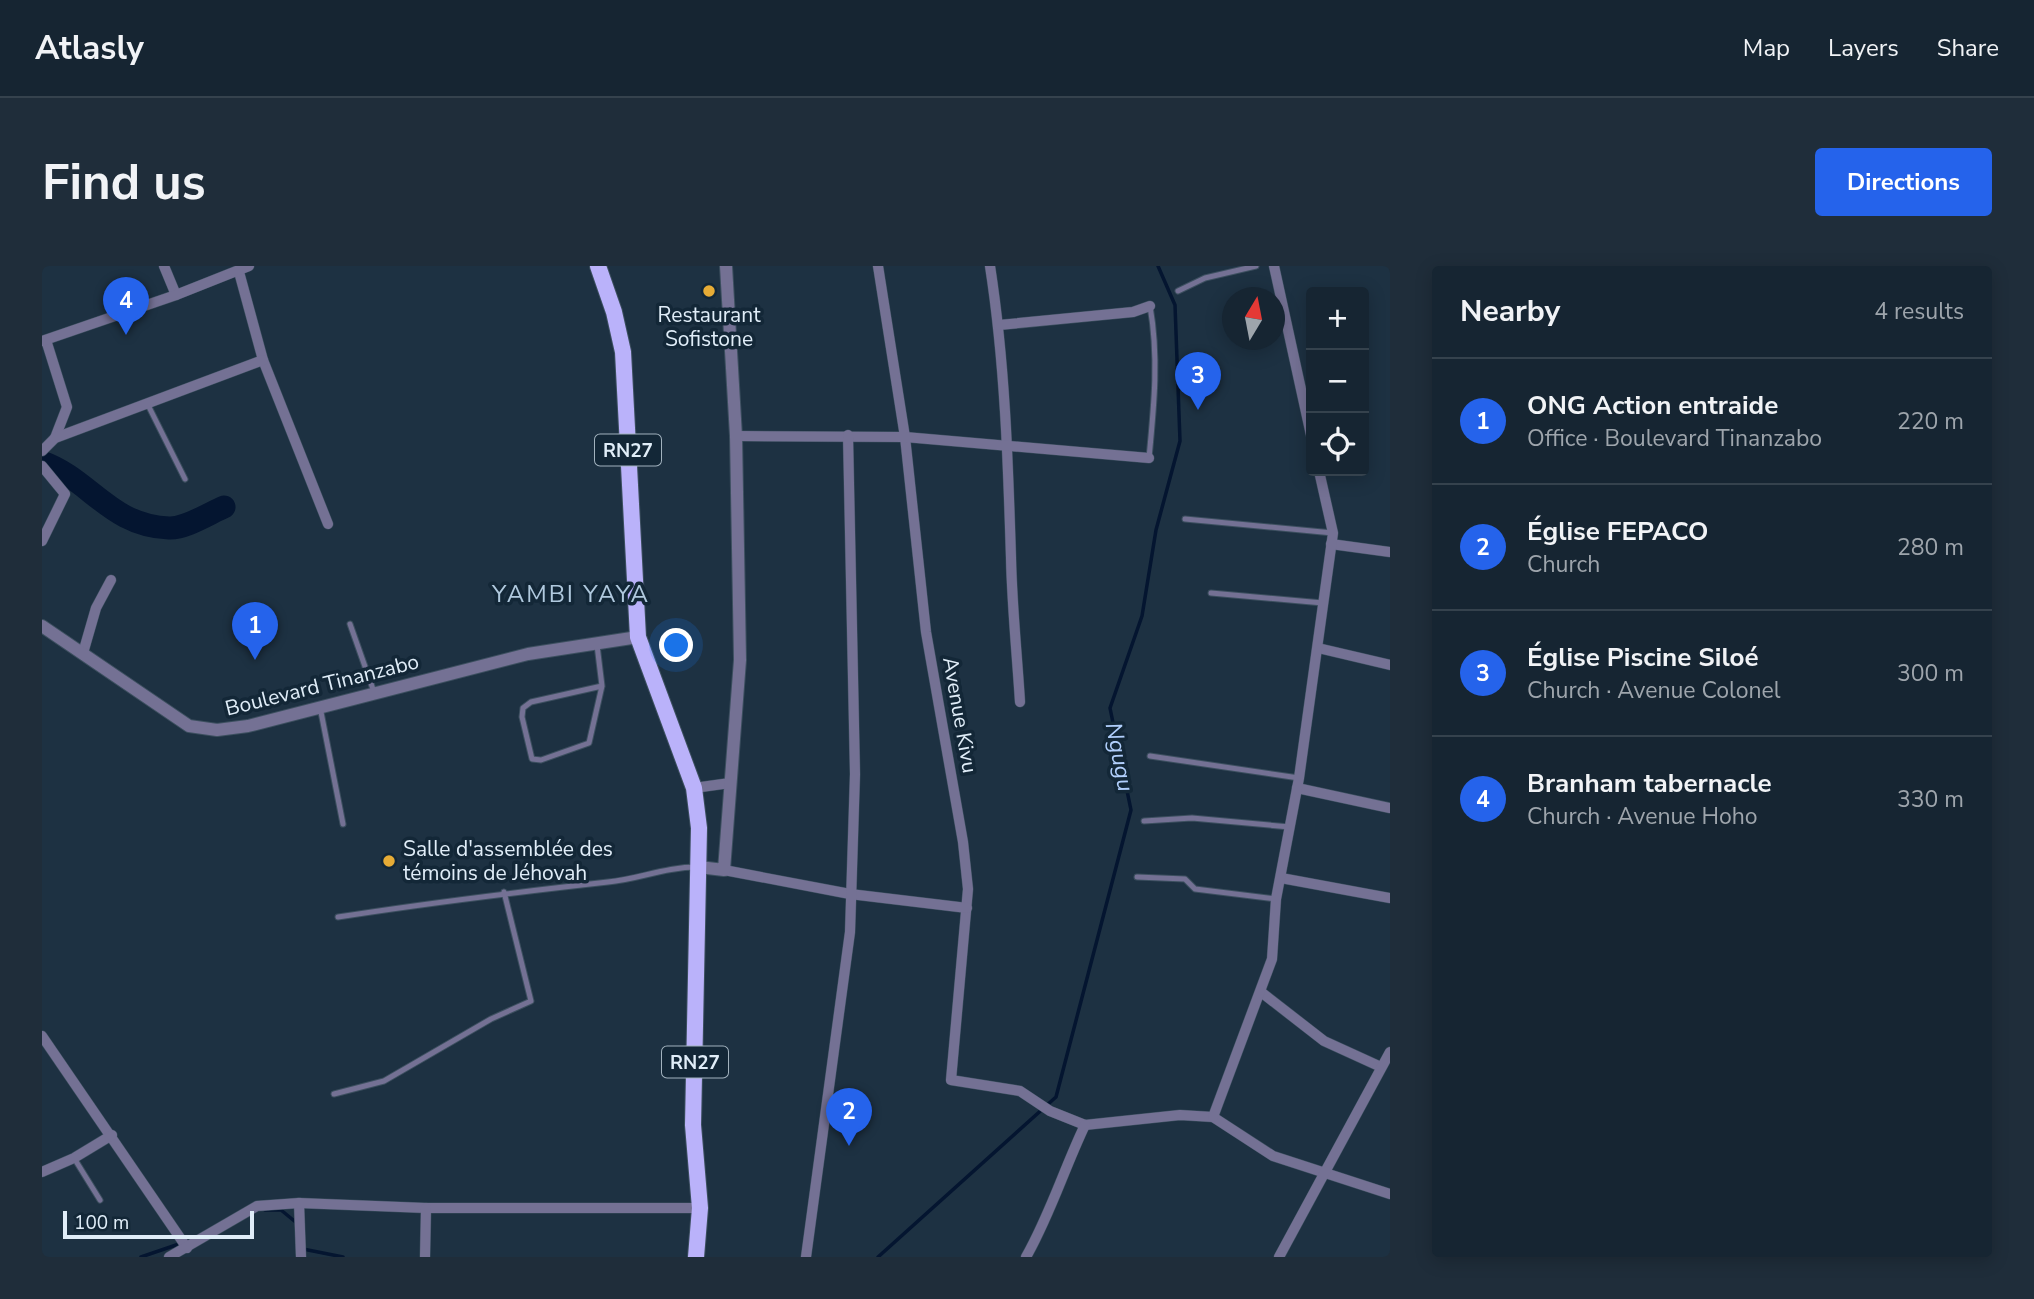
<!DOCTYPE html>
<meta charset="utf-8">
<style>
:root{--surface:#162532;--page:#1f2d3a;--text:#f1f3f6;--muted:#9ea5ac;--line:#35424d;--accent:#2563eb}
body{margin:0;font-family:"Nunito Sans",sans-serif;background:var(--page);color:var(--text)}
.controls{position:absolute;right:21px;top:21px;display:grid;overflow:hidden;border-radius:7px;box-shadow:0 4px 18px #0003}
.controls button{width:63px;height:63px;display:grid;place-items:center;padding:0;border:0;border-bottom:2px solid var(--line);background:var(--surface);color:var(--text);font:35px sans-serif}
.compass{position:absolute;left:1180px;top:21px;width:63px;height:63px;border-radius:50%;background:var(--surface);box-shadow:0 4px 18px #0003;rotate:10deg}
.scale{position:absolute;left:21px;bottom:18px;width:191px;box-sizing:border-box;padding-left:7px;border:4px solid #e0edf8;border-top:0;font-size:19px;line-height:24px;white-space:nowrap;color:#e0edf8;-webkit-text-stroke:5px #132737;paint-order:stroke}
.you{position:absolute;left:635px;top:380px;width:24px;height:24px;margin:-18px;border:5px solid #fff;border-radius:50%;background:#1a73e8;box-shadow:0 0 0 10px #1a73e833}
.badge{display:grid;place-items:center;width:46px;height:46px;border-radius:50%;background:var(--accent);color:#fff;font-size:23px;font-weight:700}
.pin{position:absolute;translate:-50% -58px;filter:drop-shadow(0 2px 4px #0008)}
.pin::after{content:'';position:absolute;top:37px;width:24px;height:21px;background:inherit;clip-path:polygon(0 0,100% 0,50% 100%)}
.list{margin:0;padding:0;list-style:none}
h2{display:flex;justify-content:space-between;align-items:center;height:91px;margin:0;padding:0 28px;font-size:30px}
h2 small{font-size:23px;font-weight:400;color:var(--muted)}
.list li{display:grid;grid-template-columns:46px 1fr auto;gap:21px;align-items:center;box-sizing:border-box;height:126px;padding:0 28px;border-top:2px solid var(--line)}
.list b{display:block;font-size:26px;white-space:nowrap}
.list p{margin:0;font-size:23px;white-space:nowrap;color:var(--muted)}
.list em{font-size:23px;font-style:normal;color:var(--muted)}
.icon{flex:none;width:38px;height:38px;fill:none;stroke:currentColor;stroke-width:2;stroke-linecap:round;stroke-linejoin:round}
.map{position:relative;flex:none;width:1348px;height:991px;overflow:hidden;border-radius:7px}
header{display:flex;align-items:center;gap:42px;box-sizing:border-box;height:98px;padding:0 35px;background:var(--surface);border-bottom:2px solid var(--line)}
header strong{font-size:33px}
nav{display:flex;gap:38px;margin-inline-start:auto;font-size:24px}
.intro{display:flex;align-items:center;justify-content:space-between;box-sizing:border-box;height:168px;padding:0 42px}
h1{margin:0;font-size:49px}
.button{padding:18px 32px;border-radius:7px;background:var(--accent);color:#fff;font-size:24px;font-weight:700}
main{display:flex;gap:42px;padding:0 42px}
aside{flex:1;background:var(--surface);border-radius:7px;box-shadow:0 4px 18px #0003}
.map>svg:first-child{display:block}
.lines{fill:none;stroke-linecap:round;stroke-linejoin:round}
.stream{stroke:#041530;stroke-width:3.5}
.river{stroke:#041530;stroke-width:23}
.service-casing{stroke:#3c4f5f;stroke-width:7}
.minor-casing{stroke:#3c4f5f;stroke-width:11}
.tertiary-casing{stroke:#3c4f5f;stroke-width:14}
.primary-casing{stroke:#3c4f5f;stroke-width:18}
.service{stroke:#747194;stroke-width:5}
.minor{stroke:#747194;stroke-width:10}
.tertiary{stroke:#747194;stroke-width:12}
.primary{stroke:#bab2fa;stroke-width:16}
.poi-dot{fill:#e7ac36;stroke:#132737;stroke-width:2.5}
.labels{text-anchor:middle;stroke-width:7;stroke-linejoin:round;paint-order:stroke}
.shield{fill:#132737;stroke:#a2b2be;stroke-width:2}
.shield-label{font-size:19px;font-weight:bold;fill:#e0edf8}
.poi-label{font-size:21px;fill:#e0edf8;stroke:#132737}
.street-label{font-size:21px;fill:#e0edf8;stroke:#132737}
.water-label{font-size:23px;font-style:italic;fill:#b1cffc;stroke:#132737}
.quarter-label{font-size:24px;letter-spacing:2px;fill:#b0c9de;stroke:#132737}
</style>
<header>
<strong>Atlasly</strong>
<nav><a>Map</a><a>Layers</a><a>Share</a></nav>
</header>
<div class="intro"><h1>Find us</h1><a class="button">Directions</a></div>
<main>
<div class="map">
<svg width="1348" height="991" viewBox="0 0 1348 991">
<rect width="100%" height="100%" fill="#1d3142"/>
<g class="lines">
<g class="stream">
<polyline points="223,944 239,944 256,958"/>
<polyline points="261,983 301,991"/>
<polyline points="99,991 140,977"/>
<polyline points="836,991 1014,831 1089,544 1068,442 1100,350 1114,264 1138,175 1133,39 1116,0"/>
</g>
<path class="river" d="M0,196C48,213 68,260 127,262C143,263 168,247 182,241"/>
<defs>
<g id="service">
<polyline points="1136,25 1163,12 1214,0"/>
<polyline points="106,139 143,213"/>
<path d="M1107,192C1112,140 1117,91 1108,40"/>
<polyline points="1143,253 1291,267"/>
<polyline points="1169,327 1281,337"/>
<polyline points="308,358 332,426"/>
<polyline points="555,379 560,420 547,477 499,494 490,493 480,451 481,442 489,436 560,420"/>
<polyline points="278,441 301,558"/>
<polyline points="1108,490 1257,512"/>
<polyline points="1102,555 1150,552 1248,561"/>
<polyline points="1095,611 1143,613 1153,623 1234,633"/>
<path d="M296,651C386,637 476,626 566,616C598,613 622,601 656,601"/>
<polyline points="292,828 342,815 449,753 489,735 462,626"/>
<polyline points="32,892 58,934"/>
</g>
<g id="minor">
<polyline points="122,0 134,29"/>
<polyline points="836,0 863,171 884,366 921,576 926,623 909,814 978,825 1008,845 1043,859 1138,849 1171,851 1231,890 1348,928"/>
<path d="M948,0C963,97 966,194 969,292C970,340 975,388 978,436"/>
<polyline points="1232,0 1269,169"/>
<polyline points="197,6 221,94 286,258"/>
<polyline points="957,59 1091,46 1108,40"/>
<polyline points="4,74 25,141 13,172"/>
<polyline points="0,75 134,29 207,0"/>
<polyline points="694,170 863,171 1107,192"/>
<polyline points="0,185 13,172 221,94"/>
<polyline points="0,200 23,228 0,275"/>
<polyline points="1289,278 1348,286"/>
<polyline points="1276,382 1348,399"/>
<polyline points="41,387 54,342 69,314"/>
<polyline points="652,522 688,517"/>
<polyline points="1255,522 1348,542"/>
<polyline points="682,604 808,628 925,642"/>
<polyline points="1239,612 1348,632"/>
<polyline points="1219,726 1282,775 1339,801"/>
<polyline points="0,770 145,982"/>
<polyline points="1171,851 1230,693 1234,633 1257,512 1291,267 1277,205"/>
<polyline points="0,906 32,892 70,869"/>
<polyline points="257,937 259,991"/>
<polyline points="127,991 215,940 257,937 384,942 658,942"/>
<polyline points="383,991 384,942"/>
<polyline points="764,991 808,666 813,508 806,169"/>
<path d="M984,991C1008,949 1022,903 1043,859"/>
<polyline points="1237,991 1348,786"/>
</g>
<g id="tertiary">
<polyline points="0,360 147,460 175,464 206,460 486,388 596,371"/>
<polyline points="657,601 682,604 698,394 694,170 684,0"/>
</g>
<polyline id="primary" points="556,0 572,46 581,86 596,371 652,522 657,562 651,859 658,942 654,991"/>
</defs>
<use href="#service" class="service-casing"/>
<use href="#minor" class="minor-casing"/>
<use href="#tertiary" class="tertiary-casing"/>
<use href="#primary" class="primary-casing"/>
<use href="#service" class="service"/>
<use href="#minor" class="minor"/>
<use href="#tertiary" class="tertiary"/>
<use href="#primary" class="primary"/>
</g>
<g class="poi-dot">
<circle cx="667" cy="25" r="7"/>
<circle cx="347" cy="595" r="7"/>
</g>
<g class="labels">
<g class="shield">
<rect x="553" y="168.5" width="66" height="31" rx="5"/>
<rect x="620" y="780.5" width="66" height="31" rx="5"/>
</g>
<g class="shield-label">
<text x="586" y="191">RN27</text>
<text x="653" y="803">RN27</text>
</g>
<g class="poi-label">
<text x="667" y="56">Restaurant<tspan x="667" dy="24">Sofistone</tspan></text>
<text x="361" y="590" text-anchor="start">Salle d'assemblée des<tspan x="361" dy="24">témoins de Jéhovah</tspan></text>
</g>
<g class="street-label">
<text transform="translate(280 419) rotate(-14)" y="7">Boulevard Tinanzabo</text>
<text transform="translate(918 449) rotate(80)" y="7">Avenue Kivu</text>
</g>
<g class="water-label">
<text transform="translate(1078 491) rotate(79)" y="8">Ngugu</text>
</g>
<g class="quarter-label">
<text x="529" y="336">YAMBI YAYA</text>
</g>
</g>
</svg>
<div class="controls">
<button>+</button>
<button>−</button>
<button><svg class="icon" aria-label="locate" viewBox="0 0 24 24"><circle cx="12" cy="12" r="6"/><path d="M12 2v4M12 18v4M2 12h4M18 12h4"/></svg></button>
</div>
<svg class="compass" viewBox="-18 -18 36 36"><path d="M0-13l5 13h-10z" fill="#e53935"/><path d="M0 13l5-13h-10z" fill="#9ea5ac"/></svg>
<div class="scale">100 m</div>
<div class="you"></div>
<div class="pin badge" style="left:213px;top:394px">1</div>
<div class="pin badge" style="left:807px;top:880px">2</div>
<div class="pin badge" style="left:1156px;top:144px">3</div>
<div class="pin badge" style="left:84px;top:69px">4</div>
</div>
<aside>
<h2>Nearby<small>4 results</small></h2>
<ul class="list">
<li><span class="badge">1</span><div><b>ONG Action entraide</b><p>Office · Boulevard Tinanzabo</p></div><em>220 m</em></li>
<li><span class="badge">2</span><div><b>Église FEPACO</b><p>Church</p></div><em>280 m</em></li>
<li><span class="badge">3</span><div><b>Église Piscine Siloé</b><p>Church · Avenue Colonel</p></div><em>300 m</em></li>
<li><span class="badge">4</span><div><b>Branham tabernacle</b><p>Church · Avenue Hoho</p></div><em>330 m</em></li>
</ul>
</aside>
</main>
